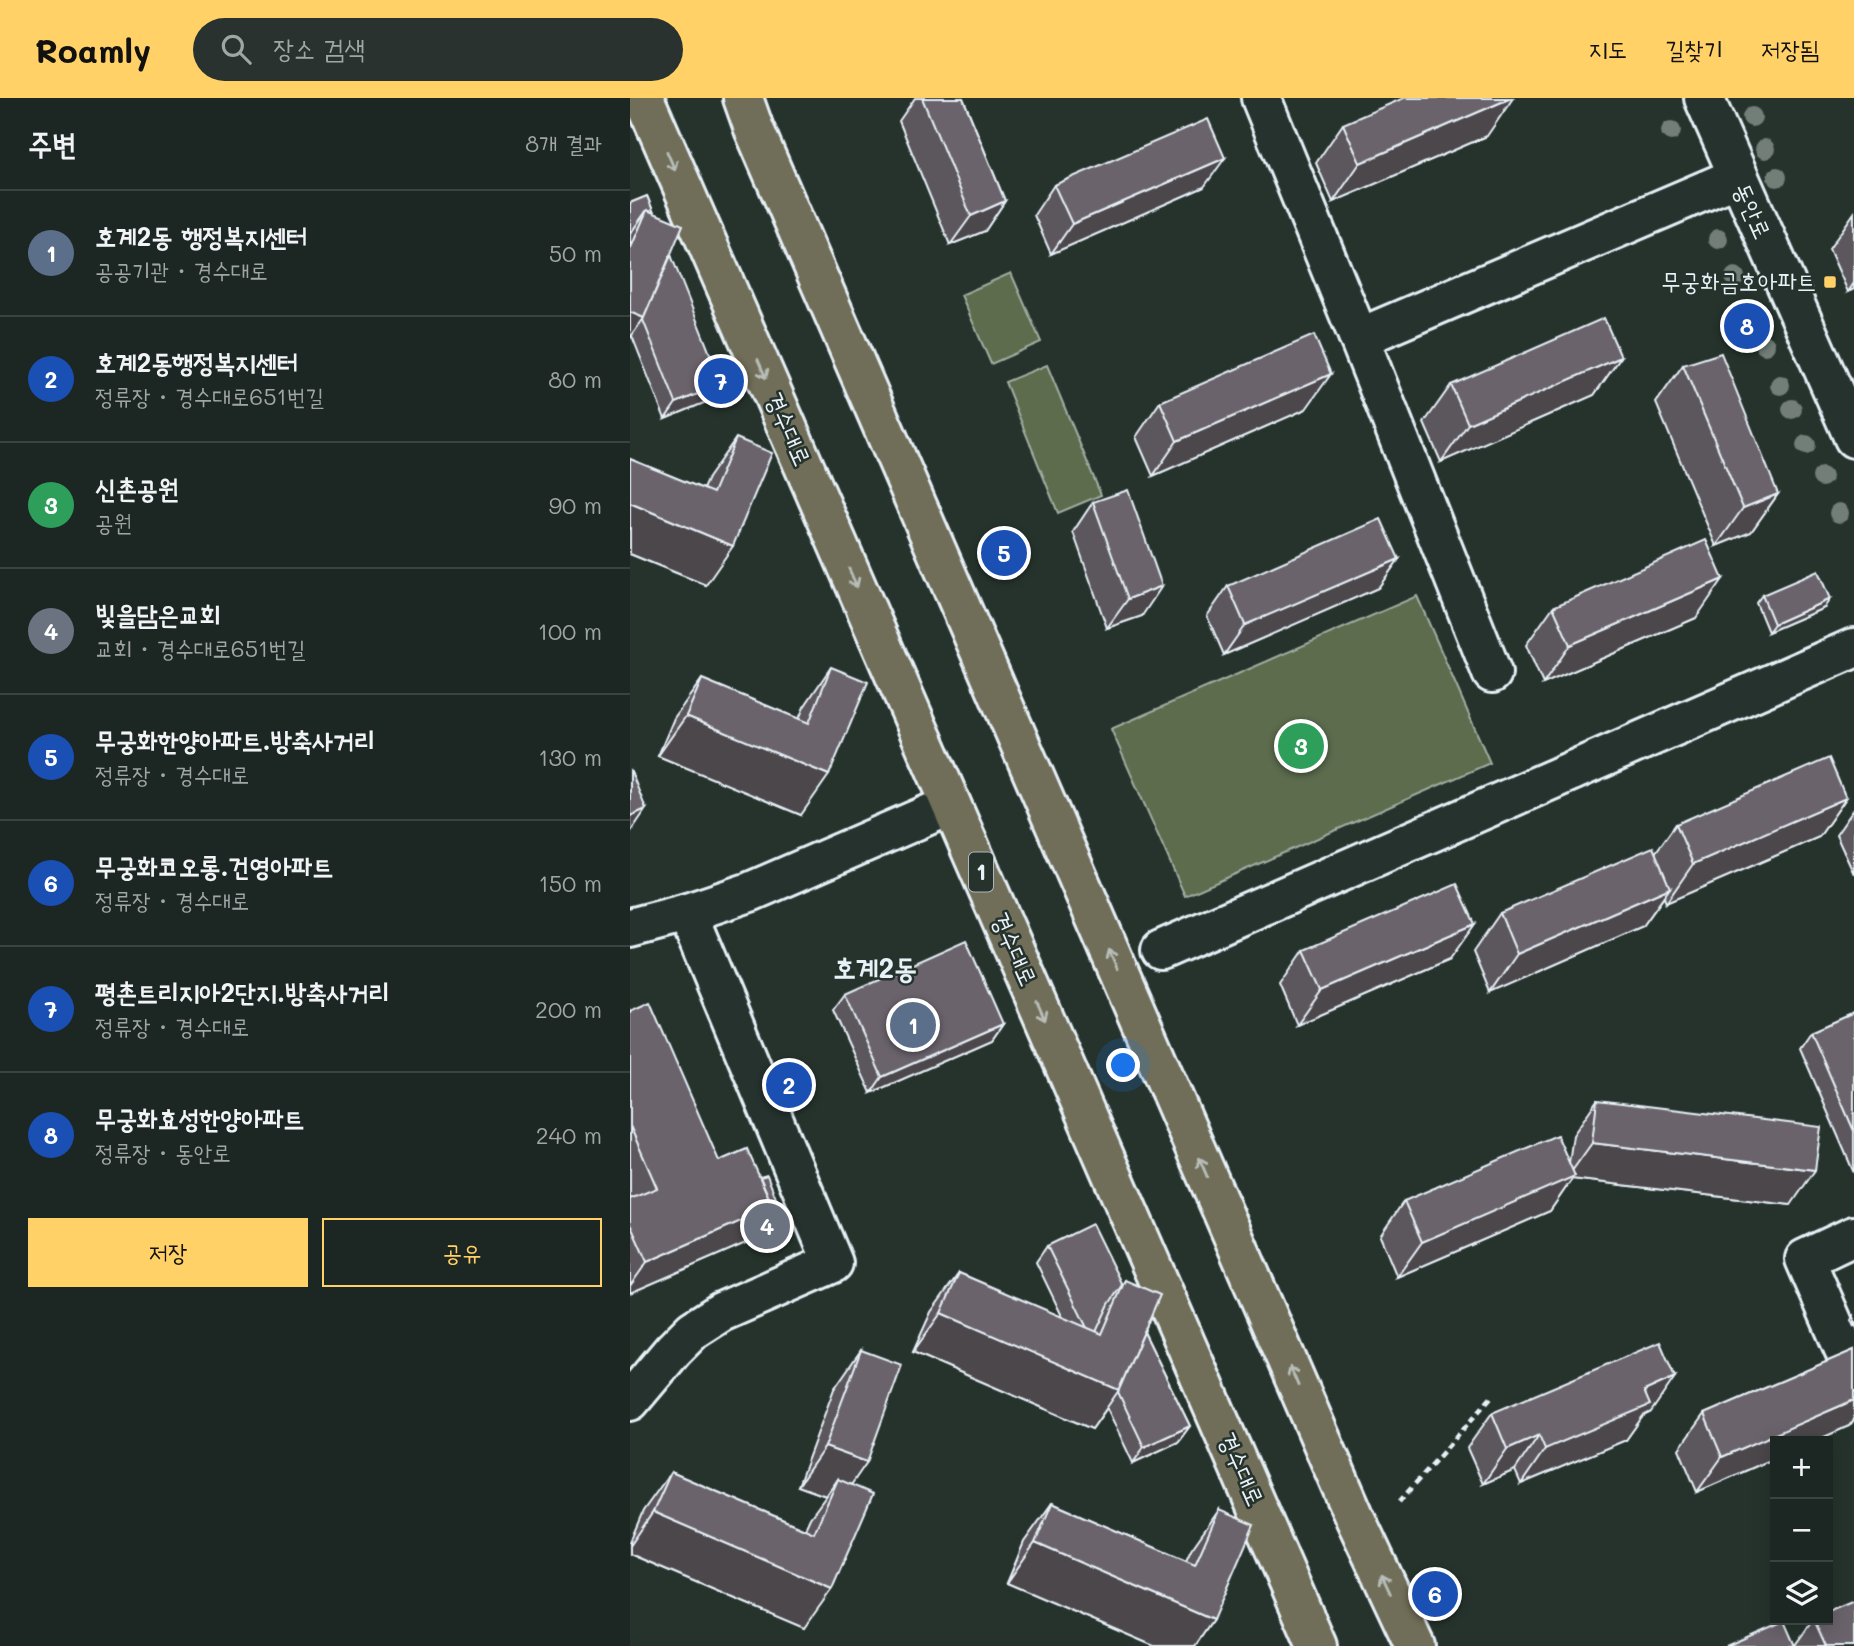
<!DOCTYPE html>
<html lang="ko">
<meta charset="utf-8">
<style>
:root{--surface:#1c2622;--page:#29322f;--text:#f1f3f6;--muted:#a0a5a5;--line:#3a4340;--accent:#ffd166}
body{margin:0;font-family:Mali,"Poor Story",sans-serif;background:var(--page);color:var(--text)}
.controls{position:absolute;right:21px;bottom:21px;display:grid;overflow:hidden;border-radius:0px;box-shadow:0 4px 18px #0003}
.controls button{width:63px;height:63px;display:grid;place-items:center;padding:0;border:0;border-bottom:2px solid var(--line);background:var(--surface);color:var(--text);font:35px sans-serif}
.you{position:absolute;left:494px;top:968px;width:24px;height:24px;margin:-18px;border:5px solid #fff;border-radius:50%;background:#1a73e8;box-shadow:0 0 0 10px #1a73e833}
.badge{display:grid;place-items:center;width:46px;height:46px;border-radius:50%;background:var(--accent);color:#fff;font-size:23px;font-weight:700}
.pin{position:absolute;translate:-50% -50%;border:4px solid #fff;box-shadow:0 2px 7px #0006}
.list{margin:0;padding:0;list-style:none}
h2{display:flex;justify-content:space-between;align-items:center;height:91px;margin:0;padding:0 28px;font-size:30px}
h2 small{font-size:23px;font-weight:400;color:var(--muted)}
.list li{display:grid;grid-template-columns:46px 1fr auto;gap:21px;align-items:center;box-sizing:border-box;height:126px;padding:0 28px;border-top:2px solid var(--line)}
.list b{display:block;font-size:26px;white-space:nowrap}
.list p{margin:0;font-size:23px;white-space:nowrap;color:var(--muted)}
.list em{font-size:23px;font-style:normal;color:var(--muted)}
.actions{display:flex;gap:14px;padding:21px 28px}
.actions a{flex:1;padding:16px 0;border:2px solid var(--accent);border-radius:0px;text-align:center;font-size:24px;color:var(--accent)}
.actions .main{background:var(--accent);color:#111}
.icon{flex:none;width:38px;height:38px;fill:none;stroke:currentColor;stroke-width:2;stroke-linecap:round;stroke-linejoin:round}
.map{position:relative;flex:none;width:1224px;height:1548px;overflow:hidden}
header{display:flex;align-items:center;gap:42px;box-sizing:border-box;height:98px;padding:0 35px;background:var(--accent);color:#111}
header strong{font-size:33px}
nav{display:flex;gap:38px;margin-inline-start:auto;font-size:24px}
.search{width:490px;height:63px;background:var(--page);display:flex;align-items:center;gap:18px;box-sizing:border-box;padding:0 24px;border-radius:38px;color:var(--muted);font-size:26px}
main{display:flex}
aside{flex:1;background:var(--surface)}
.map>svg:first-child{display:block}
.park{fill:#5c6c4e;stroke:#a2aea3;stroke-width:2}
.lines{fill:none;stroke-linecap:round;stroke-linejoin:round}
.minor-casing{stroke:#e8f1f8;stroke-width:44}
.major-casing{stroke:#e8f1f8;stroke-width:44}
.path{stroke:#e8f1f8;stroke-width:4.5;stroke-dasharray:7 5;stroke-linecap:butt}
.minor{stroke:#26332d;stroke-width:38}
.major{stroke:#706e59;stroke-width:38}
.tree{fill:#727e77}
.wall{fill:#5c565d;stroke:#e8f1f8;stroke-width:2}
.shaded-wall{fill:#4b464c;stroke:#e8f1f8;stroke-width:2}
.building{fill:#6b646c;stroke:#e8f1f8;stroke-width:2}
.oneway{stroke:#b8bdb8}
.poi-dot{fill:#ffd166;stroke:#26332d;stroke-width:2.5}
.labels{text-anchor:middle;stroke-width:5;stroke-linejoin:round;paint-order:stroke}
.shield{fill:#26332d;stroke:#aeb8bb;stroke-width:2}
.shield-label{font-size:23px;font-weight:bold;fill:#e8f1f8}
.street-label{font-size:24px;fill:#e8f1f8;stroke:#26332d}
.poi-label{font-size:24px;fill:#e8f1f8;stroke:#26332d;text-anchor:end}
.quarter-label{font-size:28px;font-weight:bold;fill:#e8f1f8;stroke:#26332d}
</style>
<header>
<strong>Roamly</strong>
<div class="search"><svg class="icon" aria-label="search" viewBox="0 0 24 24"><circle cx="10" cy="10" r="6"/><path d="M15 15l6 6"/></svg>장소 검색</div>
<nav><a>지도</a><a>길찾기</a><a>저장됨</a></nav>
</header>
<main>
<aside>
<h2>주변<small>8개 결과</small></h2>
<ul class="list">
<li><span class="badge" style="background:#5c6f8a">1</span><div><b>호계2동 행정복지센터</b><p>공공기관 · 경수대로</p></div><em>50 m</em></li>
<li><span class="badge" style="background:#1a4fb4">2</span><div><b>호계2동행정복지센터</b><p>정류장 · 경수대로651번길</p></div><em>80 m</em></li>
<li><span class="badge" style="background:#2e9e5b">3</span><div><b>신촌공원</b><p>공원</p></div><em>90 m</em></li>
<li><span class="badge" style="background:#6b7280">4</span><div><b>빛을담은교회</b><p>교회 · 경수대로651번길</p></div><em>100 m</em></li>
<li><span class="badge" style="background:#1a4fb4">5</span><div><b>무궁화한양아파트.방축사거리</b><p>정류장 · 경수대로</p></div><em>130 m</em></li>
<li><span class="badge" style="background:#1a4fb4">6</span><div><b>무궁화코오롱.건영아파트</b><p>정류장 · 경수대로</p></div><em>150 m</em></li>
<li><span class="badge" style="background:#1a4fb4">7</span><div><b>평촌트리지아2단지.방축사거리</b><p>정류장 · 경수대로</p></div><em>200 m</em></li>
<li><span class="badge" style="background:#1a4fb4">8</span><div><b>무궁화효성한양아파트</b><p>정류장 · 동안로</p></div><em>240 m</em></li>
</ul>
<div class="actions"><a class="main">저장</a><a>공유</a></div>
</aside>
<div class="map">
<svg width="1224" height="1548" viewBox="0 0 1224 1548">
<rect width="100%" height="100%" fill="#26332d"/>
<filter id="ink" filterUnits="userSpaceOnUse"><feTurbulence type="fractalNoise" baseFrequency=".0143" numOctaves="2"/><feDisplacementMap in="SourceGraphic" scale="14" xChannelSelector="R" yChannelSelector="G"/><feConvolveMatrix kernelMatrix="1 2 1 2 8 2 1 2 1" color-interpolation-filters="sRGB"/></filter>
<g filter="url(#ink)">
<g class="park">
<polygon points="381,175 411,244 361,266 331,197"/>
<polygon points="417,267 471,397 428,415 375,284"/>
<polygon points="787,498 860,665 555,798 481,631"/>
</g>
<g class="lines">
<defs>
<g id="minor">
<polyline points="631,0 729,240"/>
<polyline points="1074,0 1224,340"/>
<polyline points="862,575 729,240 1107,79"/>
<polyline points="0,830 57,815 120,794 321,707"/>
<polyline points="531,852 1224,550"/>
<polyline points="1224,1138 1175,1161 1224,1274"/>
<polyline points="0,1303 43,1252 63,1232 91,1214 203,1165 57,815"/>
</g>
<g id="major">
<polyline points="14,0 687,1548"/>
<polyline points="113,0 124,31 726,1422 785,1548"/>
</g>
</defs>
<use href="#minor" class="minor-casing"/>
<use href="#major" class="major-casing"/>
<polyline class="path" points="769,1404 864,1296"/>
<use href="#minor" class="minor"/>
<use href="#major" class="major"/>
</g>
<g class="tree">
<circle cx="1122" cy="19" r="10"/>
<circle cx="1041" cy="33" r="10"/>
<circle cx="1135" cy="51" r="10"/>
<circle cx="1147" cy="79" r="10"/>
<circle cx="1088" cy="141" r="10"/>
<circle cx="1105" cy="179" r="10"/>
<circle cx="1122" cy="214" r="10"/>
<circle cx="1135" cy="247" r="10"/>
<circle cx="1150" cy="287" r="10"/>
<circle cx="1162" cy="311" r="10"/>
<circle cx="1176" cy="347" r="10"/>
<circle cx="1192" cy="379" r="10"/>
<circle cx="1209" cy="415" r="10"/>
</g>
<g class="wall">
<polygon points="285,0 333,0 375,103 355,133 320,147 269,23"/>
<polygon points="713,26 857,38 703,104 686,65"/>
<polygon points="424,87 574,89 421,156 404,117"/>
<polygon points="17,98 41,157 81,302 35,321 2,238 0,240 0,105"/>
<polygon points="1224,115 1224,191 1218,194 1199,151"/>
<polygon points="991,259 964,297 811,364 794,325 821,287"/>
<polygon points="1053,267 1148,396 1121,434 1086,448 1026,305"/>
<polygon points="530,304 676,311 523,378 506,339"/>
<polygon points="106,340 76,487 0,456 0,361 73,391 78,380"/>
<polygon points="463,404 512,518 477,530 443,434"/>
<polygon points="769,461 748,490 594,557 577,518 598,488"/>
<polygon points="1132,497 1194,510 1138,534 1126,505"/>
<polygon points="923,509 1066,520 913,586 896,547"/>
<polygon points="201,569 171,717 28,658 44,620 72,581 169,621 174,609"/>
<polygon points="1216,700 1189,739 1036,805 1034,799 1013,828 860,895 843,854 870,815 1025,755 1046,726"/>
<polygon points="1224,711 1224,776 1206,737"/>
<polygon points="674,852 820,861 667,927 650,887"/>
<polygon points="215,896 373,926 362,942 241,995 203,912"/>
<polygon points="0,913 89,1063 117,1051 140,1144 134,1152 126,1133 118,1144 0,1195"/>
<polygon points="1224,915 1224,1075 1170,950 1181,934"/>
<polygon points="967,1002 1161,1107 942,1081 920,1113 767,1179 750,1138 774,1103 939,1065 943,1037"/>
<polygon points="417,1148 492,1187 495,1182 514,1234 560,1328 548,1344 503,1365 477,1310 462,1331 283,1254 301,1214 329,1175 433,1220 406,1164"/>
<polygon points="1224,1217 1224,1229 1221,1222"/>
<polygon points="231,1252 221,1387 174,1530 0,1456 0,1444 13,1413 41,1374 175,1431 180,1420 196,1398 168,1388 204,1291"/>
<polygon points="1224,1252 1224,1322 1219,1328 1067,1394 1049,1351 1074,1316"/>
<polygon points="1021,1314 1013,1318 996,1342 891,1386 885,1372 853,1386 837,1350 862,1315"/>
<polygon points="422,1405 556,1463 561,1452 589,1412 583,1522 565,1548 524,1548 377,1485 394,1444"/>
<polygon points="1183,1522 1198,1522 1224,1548 1096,1548 1165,1547"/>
</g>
<g class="shaded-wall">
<polygon points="881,0 883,0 857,38 703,104 730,65"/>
<polygon points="595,60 574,89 421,156 442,126"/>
<polygon points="375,103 355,133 320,147 341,118"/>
<polygon points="1224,185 1224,191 1218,194"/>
<polygon points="0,214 14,220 0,240"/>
<polygon points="991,259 964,297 811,364 838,326"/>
<polygon points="701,276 676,311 523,378 547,343"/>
<polygon points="92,286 81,302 35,321 46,305"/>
<polygon points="1148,396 1121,434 1086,448 1113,410"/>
<polygon points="0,405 103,448 76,487 0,456"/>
<polygon points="769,461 748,490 594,557 615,527"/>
<polygon points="1093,481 1066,520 913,586 940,547"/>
<polygon points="532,488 512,518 477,530 498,501"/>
<polygon points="1200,501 1194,510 1138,534 1144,526"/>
<polygon points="56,618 199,677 171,717 28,658"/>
<polygon points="1216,700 1189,739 1036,805 1063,766"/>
<polygon points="16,711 0,735 0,718"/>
<polygon points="1040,790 1013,828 860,895 887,856"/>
<polygon points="845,826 820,861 667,927 692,892"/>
<polygon points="373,926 362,942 241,995 252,979"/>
<polygon points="962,1045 1185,1072 1161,1107 942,1081 920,1113 767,1179 792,1144 937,1080"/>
<polygon points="143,1109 118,1144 0,1195 0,1188 17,1164"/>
<polygon points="311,1215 489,1292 462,1331 283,1254"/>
<polygon points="1045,1279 1021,1314 1013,1318 996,1342 891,1386 915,1351 1014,1293"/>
<polygon points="1224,1302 1224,1322 1219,1328 1185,1343 1145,1343 1145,1360 1067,1394 1092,1359"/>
<polygon points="560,1328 548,1344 503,1365 514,1349"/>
<polygon points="909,1337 885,1372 853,1386 877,1351"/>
<polygon points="195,1349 237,1364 210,1403 208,1381 196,1398 168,1388"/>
<polygon points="23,1414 202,1491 174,1530 0,1456 0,1448"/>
<polygon points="405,1445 583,1522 565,1548 524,1548 377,1485"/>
</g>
<g class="building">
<polygon points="292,0 333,0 375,103 341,118"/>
<polygon points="774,0 881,0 730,65 713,26"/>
<polygon points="578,21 595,60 442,126 424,87"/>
<polygon points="17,98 24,115 17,112 0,136 0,105"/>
<polygon points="17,112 53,127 14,220 0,214 0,152"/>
<polygon points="41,157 92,286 46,305 13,222"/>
<polygon points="974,220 991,259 838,326 821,287"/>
<polygon points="684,237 701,276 547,343 530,304"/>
<polygon points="1091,255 1148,396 1113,410 1053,267"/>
<polygon points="106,340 142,355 103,448 0,405 0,361 83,395"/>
<polygon points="498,392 532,488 498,501 463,404"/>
<polygon points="751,421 769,461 615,527 598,488"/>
<polygon points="1076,442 1093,481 940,547 923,509"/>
<polygon points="1188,473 1200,501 1144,526 1132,497"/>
<polygon points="201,569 238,584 199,677 56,618 72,581 179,625"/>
<polygon points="1199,660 1216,700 1063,766 1046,726"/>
<polygon points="0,671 16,711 0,718"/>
<polygon points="1023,749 1040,790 887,856 870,815"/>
<polygon points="827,786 845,826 692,892 674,852"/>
<polygon points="336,842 373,926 252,979 215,896"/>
<polygon points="20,904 89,1063 117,1051 143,1109 17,1164 0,1126 0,1101 27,1090 0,1028 0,913"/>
<polygon points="1224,915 1224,1033 1181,934"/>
<polygon points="967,1002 1191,1029 1185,1072 962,1045"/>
<polygon points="927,1037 945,1078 792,1144 774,1103"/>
<polygon points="137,1077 152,1116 140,1144 132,1125 143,1109 130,1079"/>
<polygon points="462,1126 492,1187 479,1206 466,1234 457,1230 417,1148"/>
<polygon points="329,1175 472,1236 495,1182 530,1197 489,1292 311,1215"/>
<polygon points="514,1234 560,1328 514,1349 488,1294"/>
<polygon points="1030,1244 1045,1279 1014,1293 1020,1307 915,1351 909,1337 877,1351 862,1315"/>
<polygon points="231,1252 272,1267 237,1364 195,1349"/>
<polygon points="1224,1252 1224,1302 1092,1359 1074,1316"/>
<polygon points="41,1374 184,1435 208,1381 243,1396 202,1491 23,1414"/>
<polygon points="422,1405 565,1467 589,1412 624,1427 583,1522 405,1445"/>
<polygon points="1224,1503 1224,1548 1196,1548 1184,1522 1198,1522 1198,1514"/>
<polygon points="1154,1523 1165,1548 1096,1548"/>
</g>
<defs><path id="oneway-shaft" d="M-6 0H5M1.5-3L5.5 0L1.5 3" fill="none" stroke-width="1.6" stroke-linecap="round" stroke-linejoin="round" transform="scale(1.75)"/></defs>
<g class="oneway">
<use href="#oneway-shaft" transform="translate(41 63) rotate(67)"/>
<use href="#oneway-shaft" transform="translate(132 271) rotate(66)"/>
<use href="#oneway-shaft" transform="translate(223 480) rotate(66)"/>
<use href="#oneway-shaft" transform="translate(483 861) rotate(-113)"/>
<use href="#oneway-shaft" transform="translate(411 913) rotate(66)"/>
<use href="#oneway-shaft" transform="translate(573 1069) rotate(-113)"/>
<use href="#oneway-shaft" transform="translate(664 1278) rotate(-113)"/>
<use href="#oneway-shaft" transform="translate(756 1486) rotate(-115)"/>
</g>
</g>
<rect class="poi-dot" x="1193" y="177" width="14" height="14" rx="3.5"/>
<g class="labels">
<rect class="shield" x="339" y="754.5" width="24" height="39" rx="5"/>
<g class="shield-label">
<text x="351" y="782">1</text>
</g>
<g class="street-label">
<text transform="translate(1122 113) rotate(66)" y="8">동안로</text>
<text transform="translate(158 331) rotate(66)" y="8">경수대로</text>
<text transform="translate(384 851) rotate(66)" y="8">경수대로</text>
<text transform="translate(611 1371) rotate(66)" y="8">경수대로</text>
</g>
<g class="poi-label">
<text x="1186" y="192">무궁화금호아파트</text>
</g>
<g class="quarter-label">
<text x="245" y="880">호계2동</text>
</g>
</g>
</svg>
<div class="controls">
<button>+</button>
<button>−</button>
<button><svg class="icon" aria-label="layers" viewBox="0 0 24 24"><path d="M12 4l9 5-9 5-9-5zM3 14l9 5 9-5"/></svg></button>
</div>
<div class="you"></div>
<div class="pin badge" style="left:283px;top:927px;background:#5c6f8a">1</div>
<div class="pin badge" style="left:159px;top:987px;background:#1a4fb4">2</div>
<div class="pin badge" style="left:671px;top:648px;background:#2e9e5b">3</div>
<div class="pin badge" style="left:137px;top:1128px;background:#6b7280">4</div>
<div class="pin badge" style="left:374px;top:455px;background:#1a4fb4">5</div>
<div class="pin badge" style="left:805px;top:1496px;background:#1a4fb4">6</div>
<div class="pin badge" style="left:91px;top:283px;background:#1a4fb4">7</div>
<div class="pin badge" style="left:1117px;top:228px;background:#1a4fb4">8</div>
</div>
</main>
